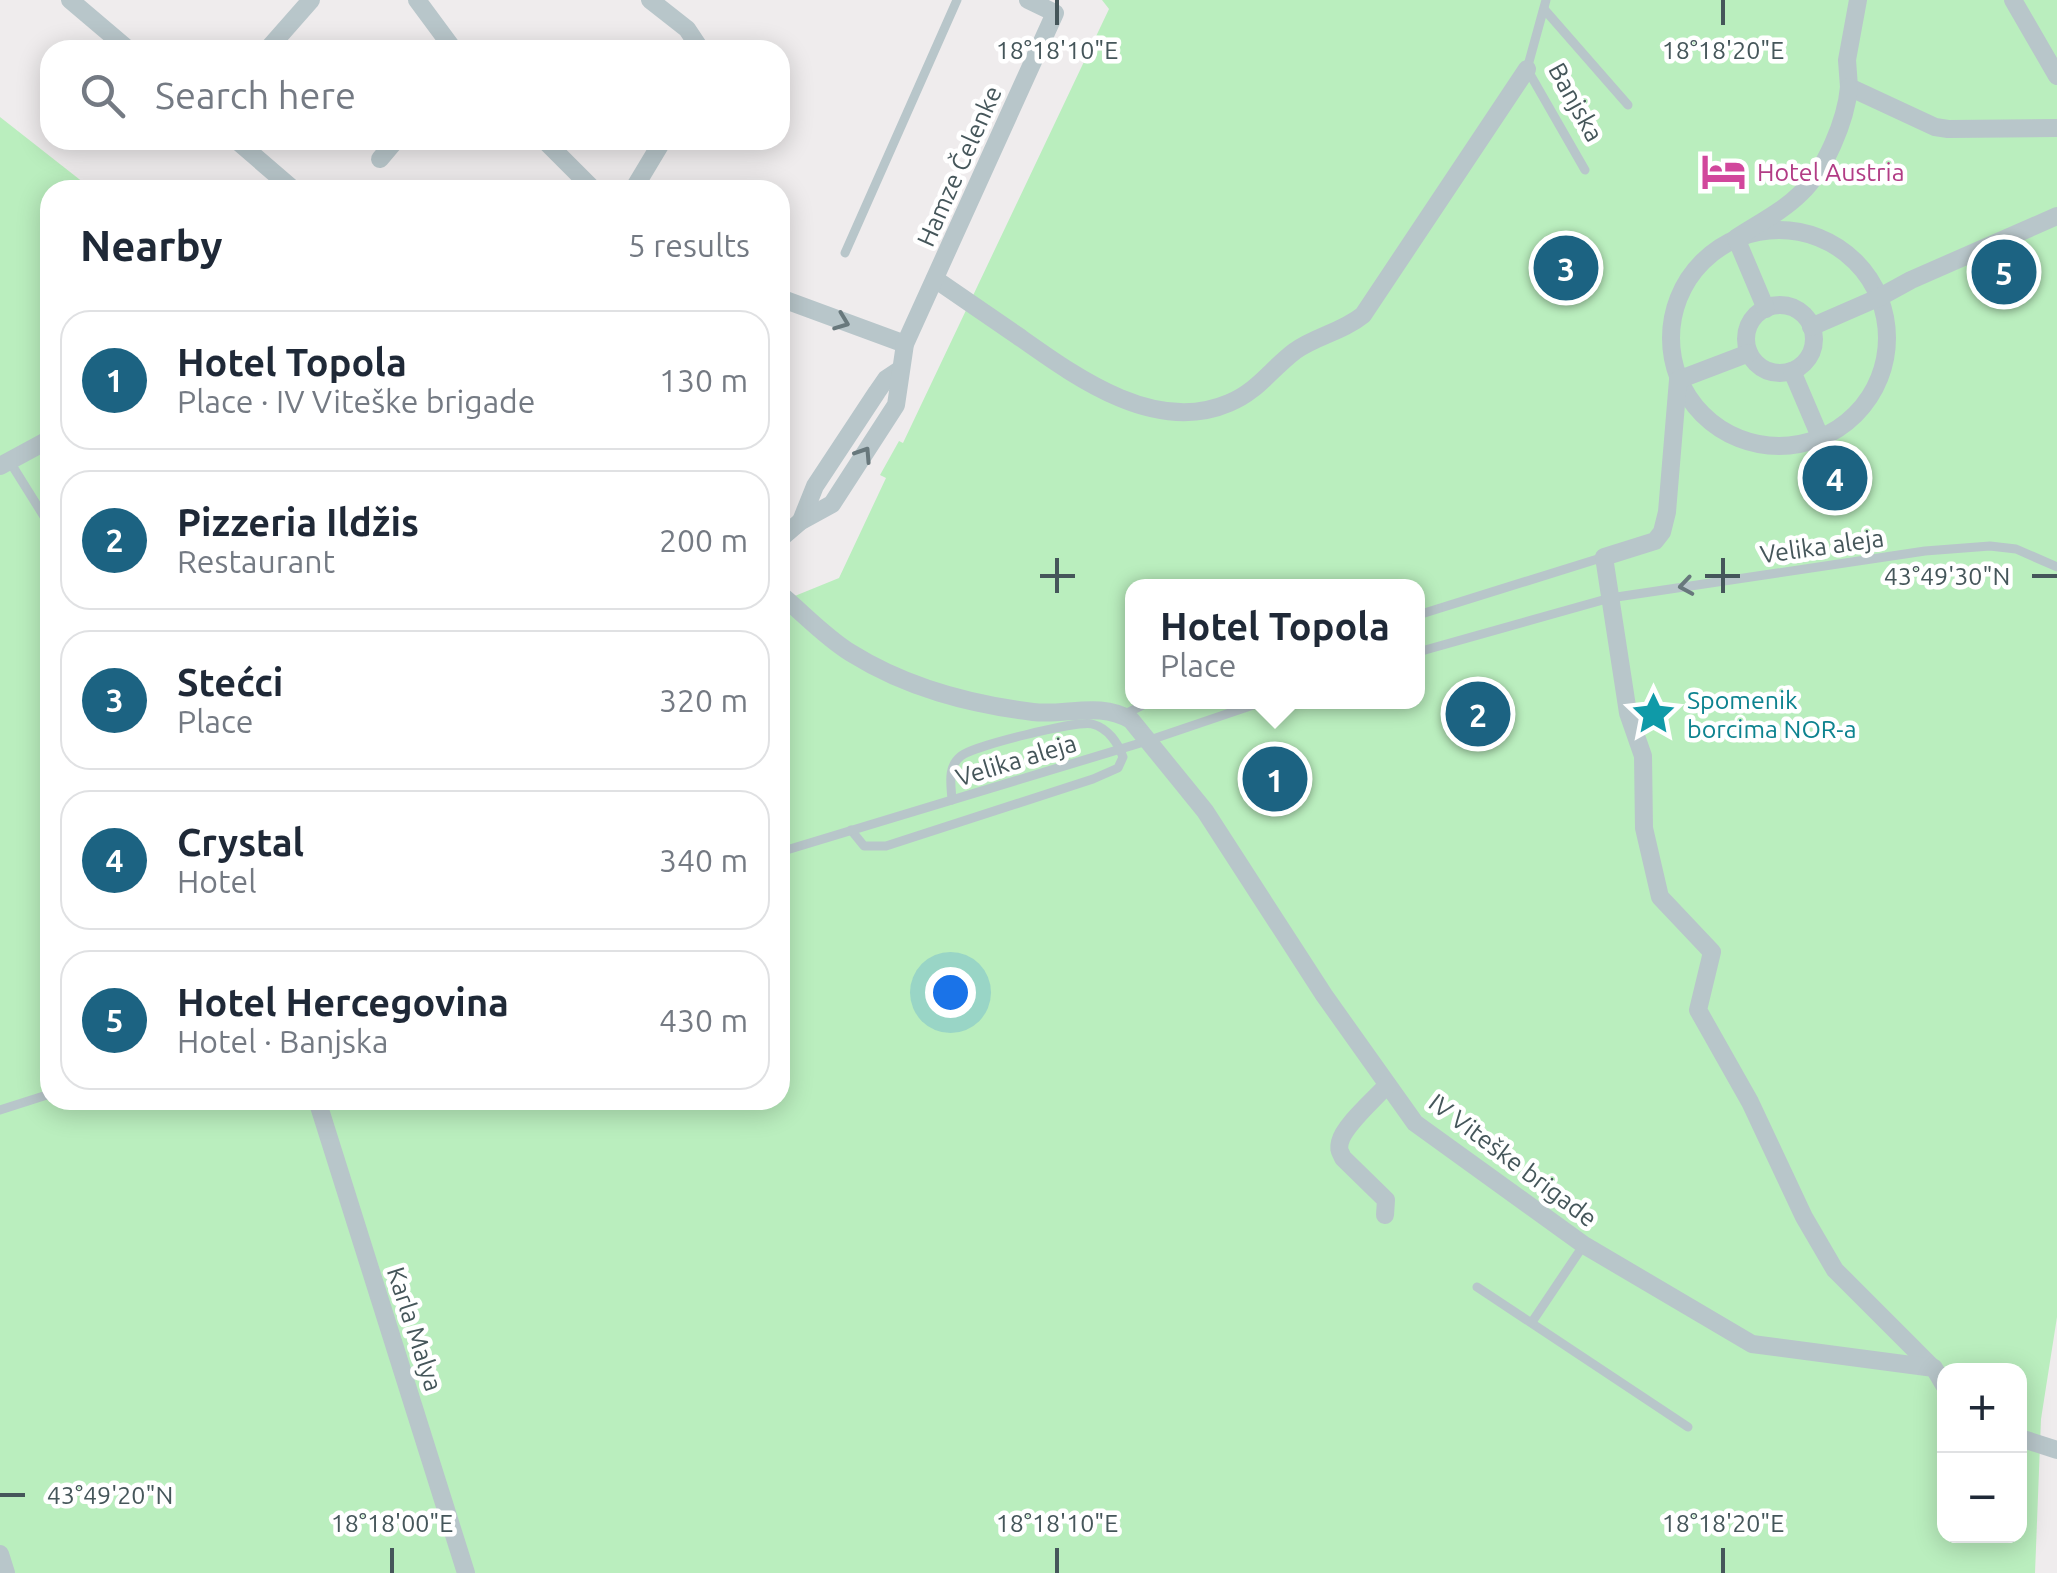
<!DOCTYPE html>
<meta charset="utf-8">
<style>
:root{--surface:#fff;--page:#f6f6f7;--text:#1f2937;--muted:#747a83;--line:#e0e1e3;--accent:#1c6382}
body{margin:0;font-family:Ubuntu,sans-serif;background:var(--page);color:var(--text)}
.controls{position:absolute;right:30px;bottom:30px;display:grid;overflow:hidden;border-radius:20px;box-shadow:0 5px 25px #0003}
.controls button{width:90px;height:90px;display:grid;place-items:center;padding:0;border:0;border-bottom:2px solid var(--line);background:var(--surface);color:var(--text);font:50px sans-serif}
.you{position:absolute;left:950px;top:992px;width:35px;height:35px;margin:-25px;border:8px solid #fff;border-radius:50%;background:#1a73e8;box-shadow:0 0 0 15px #1a73e833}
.badge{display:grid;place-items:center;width:65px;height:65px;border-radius:50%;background:var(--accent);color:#fff;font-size:32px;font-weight:700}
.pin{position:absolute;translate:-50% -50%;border:5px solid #fff;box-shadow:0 2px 10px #0006}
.popup{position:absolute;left:1125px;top:579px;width:300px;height:130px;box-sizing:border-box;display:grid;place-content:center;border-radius:20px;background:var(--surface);filter:drop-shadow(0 2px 8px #0005);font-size:32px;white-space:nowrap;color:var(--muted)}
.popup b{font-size:38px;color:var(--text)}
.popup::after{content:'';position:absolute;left:50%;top:100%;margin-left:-20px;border:20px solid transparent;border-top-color:var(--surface)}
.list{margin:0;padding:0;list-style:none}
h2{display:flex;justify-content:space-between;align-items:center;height:130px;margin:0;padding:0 40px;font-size:42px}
h2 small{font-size:32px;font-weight:400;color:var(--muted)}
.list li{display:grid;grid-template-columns:65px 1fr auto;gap:30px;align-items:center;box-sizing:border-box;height:140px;margin:0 20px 20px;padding:0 20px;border:2px solid var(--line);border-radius:30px}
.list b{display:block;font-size:38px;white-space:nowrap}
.list p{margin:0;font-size:32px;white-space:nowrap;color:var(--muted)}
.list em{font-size:32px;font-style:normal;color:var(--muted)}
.icon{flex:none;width:55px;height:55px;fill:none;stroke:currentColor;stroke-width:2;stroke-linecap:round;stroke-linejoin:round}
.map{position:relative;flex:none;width:2057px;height:1573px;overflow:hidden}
.search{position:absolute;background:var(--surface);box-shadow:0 5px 25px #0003;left:40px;top:40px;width:750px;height:110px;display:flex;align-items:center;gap:25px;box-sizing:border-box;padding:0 35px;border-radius:30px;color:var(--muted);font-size:38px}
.panel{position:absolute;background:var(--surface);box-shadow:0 5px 25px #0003;left:40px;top:180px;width:750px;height:930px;border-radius:30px}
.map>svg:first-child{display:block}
.green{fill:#baeebe;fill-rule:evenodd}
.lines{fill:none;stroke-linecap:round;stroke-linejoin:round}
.lane{stroke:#b8c6ca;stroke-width:9}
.street{stroke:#b8c6ca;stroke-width:18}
.oneway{stroke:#68787c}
.ticks{fill:none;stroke:#45565a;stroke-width:4}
.labels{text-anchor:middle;stroke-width:9;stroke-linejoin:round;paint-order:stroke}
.street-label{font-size:25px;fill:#45565a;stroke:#fff}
.hotel-label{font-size:25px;fill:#b23c85;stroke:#fff;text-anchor:start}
.culture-label{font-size:25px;fill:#0d838f;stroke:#fff;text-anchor:start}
.ticks-label{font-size:25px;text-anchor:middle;fill:#45565a;stroke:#fff;stroke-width:9;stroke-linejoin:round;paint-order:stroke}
</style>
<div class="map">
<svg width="2057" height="1573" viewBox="0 0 2057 1573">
<rect width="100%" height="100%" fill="#efeced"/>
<path class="green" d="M1102,0H2057V1317L2041,1419L2035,1573H0V117L93,190H50V1100H780V602L839,578L886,478L880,475L899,441L903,443L1109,9ZM1132,586H1418V702H1132ZM1944,1370H2020V1536H1944Z"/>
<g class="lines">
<g class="lane">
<polyline points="1546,0 1527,69 1585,170"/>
<polyline points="1544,9 1628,105"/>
<polyline points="845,253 957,0"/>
<polyline points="10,462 50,526"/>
<polyline points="1418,615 1604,557"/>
<polyline points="1418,652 1610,598 1925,551 1990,546 2016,549 2057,567"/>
<polyline points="1123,715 1149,702"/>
<path d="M851,830L864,846H886L1093,779L1118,768L1123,757C1118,743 1108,728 1092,724C1078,720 973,746 961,756C947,767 951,784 952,800"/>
<polyline points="780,852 1147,741 1262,702"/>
<polyline points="0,1110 50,1094"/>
<polyline points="1477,1287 1688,1427"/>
<polyline points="1532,1322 1583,1246"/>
</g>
<g class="street">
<polyline points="70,0 129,50"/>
<polyline points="417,0 454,50"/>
<polyline points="650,0 687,29 701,50"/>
<polyline points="1858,0 1847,60 1849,87 1935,127 1948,129 2057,128"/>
<polyline points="2013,0 2057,76"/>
<polyline points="267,50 311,0"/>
<polyline points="236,140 294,190"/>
<polyline points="544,140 594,190"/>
<polyline points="380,159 396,140"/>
<polyline points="633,190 663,140"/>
<circle cx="1779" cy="338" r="108"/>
<path d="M935,279C963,298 990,317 1018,336C1076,377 1155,435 1229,403C1258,391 1271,369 1295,351C1316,336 1342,332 1363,315L1527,69"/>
<polyline points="780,298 905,344"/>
<circle cx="1780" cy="339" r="34"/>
<path d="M1766,309L1736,238C1757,224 1782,212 1801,193C1825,170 1846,121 1849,87"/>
<polyline points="1811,327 1880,297 1911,280 2057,216"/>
<polyline points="1749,353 1678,380 1667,512 1662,532 1655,541 1604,557 1628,713 1643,756 1644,828 1660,897 1712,952 1698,1010 1750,1102 1804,1217 1835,1270 1933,1368"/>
<polyline points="1792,371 1821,439"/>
<polyline points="0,466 50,439"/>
<polyline points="801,521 815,486 877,392 886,379 901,369"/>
<polyline points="780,539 801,521 832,504 896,405 905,344 1055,13 1028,0"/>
<path d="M780,594C803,613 826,638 851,653C907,688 969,704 1033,712C1067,716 1099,701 1131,720L1205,811L1324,995L1415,1123L1584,1245L1752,1344L1934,1368L1944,1385"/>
<polyline points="317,1100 466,1573"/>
<path d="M1385,1215L1386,1200L1343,1158C1340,1151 1338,1150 1340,1142C1344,1125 1375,1099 1387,1085"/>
<polyline points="2020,1438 2057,1450"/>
<polyline points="0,1554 6,1573"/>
</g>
</g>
<defs><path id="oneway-chevron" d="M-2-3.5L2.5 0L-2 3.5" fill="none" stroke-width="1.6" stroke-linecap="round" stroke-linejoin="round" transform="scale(2.5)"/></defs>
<g class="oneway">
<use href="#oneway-chevron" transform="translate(842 322) rotate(21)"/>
<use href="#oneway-chevron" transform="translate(864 454) rotate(-57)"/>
<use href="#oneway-chevron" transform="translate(1686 586) rotate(171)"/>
</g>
<path class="ticks" d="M1057,0V25M1723,0V25M1057,558V593M1723,558V593M1040,576H1075M1705,576H1740M2032,576H2057M0,1495H25M392,1548V1573M1057,1548V1573M1723,1548V1573"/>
<defs>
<symbol id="hotel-bare" viewBox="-9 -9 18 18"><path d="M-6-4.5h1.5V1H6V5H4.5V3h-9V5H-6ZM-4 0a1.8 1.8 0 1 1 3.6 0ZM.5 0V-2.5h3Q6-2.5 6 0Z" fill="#d1479c" stroke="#fff" stroke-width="2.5" paint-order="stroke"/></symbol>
<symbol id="sight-bare" viewBox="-9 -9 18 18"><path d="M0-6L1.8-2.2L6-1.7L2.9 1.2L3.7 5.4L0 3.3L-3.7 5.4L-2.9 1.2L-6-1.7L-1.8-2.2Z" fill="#0f9aa8" stroke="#fff" stroke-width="2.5" paint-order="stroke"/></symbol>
</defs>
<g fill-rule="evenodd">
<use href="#hotel-bare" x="1692" y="140" width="63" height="63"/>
<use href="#sight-bare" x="1622" y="682" width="63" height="63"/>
</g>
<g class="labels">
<g class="street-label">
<text transform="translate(1576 102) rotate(61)" y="9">Banjska</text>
<text transform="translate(959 166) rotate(-66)" y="9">Hamze Čelenke</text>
<text transform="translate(1822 546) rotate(-8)" y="9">Velika aleja</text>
<text transform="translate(1016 760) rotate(-17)" y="9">Velika aleja</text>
<text transform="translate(1513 1160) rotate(37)" y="9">IV Viteške brigade</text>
<text transform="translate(415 1329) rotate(72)" y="9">Karla Malya</text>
</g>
<g class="hotel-label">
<text x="1757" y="181">Hotel Austria</text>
</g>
<g class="culture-label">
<text x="1687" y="709">Spomenik<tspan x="1687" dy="29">borcima NOR-a</tspan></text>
</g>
</g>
<g class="ticks-label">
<text x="1057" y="59">18°18'10"E</text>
<text x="1723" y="59">18°18'20"E</text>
<text x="1947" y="585">43°49'30"N</text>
<text x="110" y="1504">43°49'20"N</text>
<text x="392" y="1532">18°18'00"E</text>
<text x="1057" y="1532">18°18'10"E</text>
<text x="1723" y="1532">18°18'20"E</text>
</g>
</svg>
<div class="controls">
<button>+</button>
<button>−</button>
</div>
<div class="you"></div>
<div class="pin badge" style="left:1275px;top:779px">1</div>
<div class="popup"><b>Hotel Topola</b>Place</div>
<div class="pin badge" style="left:1478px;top:714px">2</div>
<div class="pin badge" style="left:1566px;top:268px">3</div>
<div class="pin badge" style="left:1835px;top:478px">4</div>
<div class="pin badge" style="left:2004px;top:272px">5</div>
<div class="search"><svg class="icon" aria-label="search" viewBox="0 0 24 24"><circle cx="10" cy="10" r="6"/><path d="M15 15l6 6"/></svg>Search here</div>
<section class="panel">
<h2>Nearby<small>5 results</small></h2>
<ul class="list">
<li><span class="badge">1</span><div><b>Hotel Topola</b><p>Place · IV Viteške brigade</p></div><em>130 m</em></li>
<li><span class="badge">2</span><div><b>Pizzeria Ildžis</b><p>Restaurant</p></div><em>200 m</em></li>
<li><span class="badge">3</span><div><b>Stećci</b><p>Place</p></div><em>320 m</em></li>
<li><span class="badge">4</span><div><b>Crystal</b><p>Hotel</p></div><em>340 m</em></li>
<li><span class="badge">5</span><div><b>Hotel Hercegovina</b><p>Hotel · Banjska</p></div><em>430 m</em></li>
</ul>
</section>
</div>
